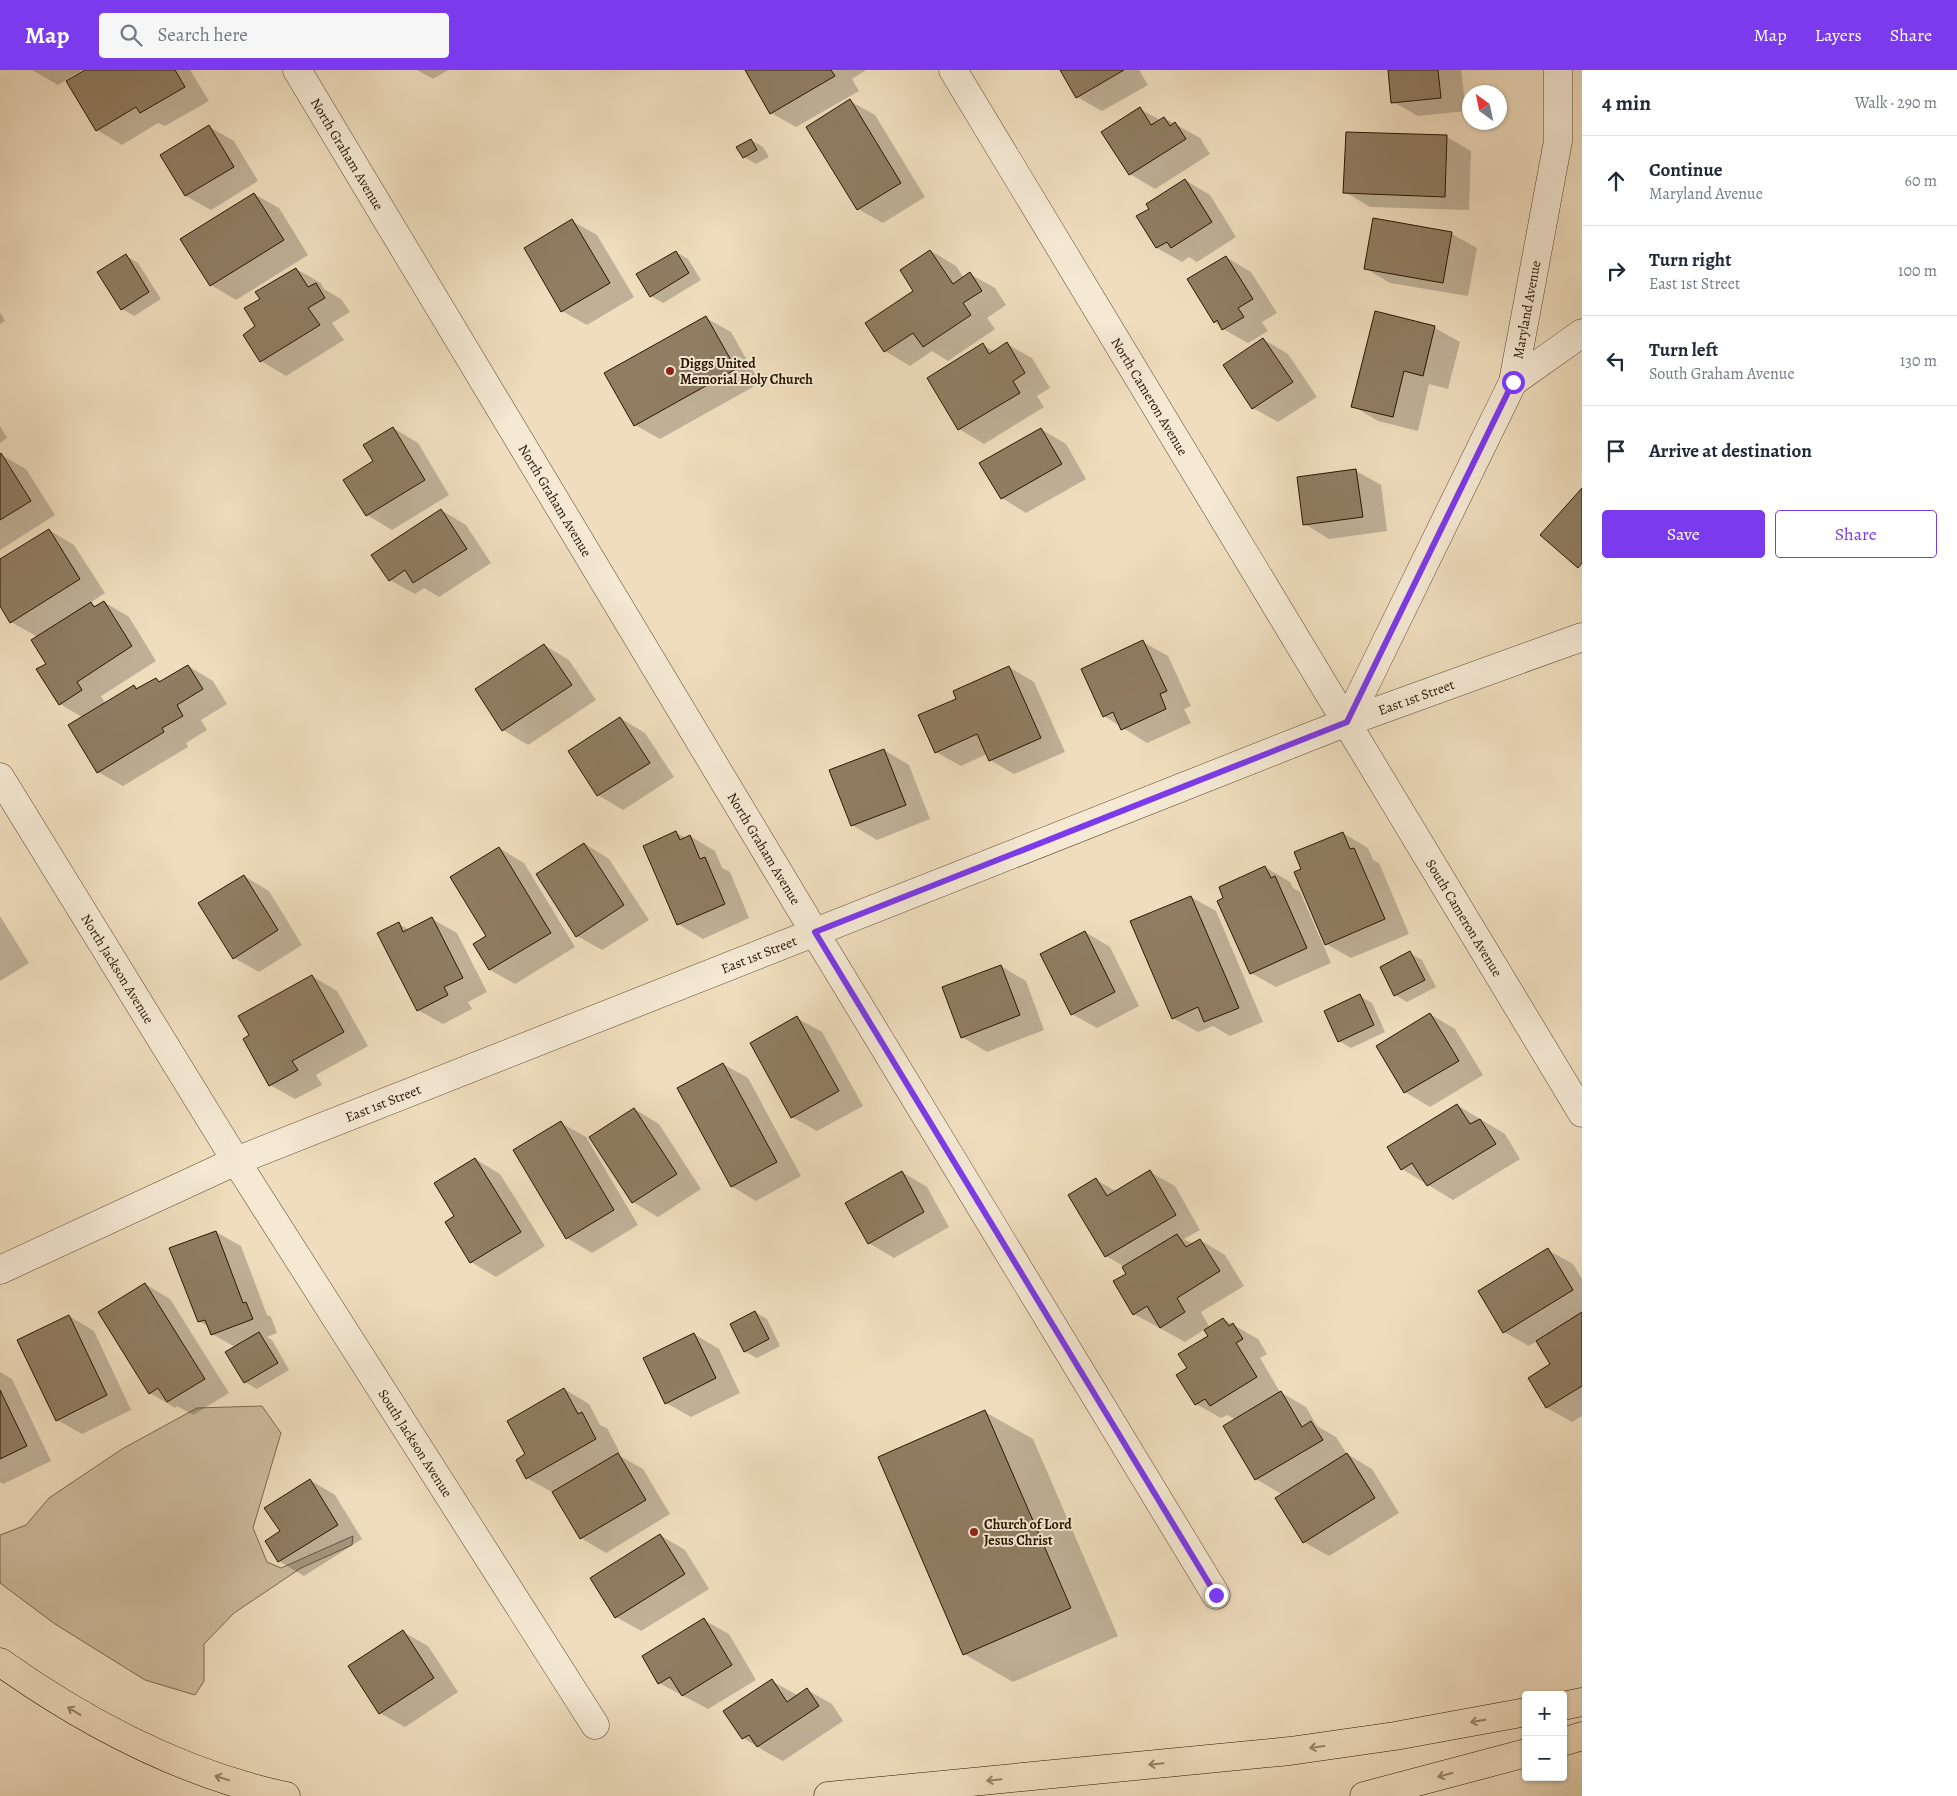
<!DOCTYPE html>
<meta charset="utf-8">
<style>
:root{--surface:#fff;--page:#f6f6f7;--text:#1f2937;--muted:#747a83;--line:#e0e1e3;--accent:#7c3aed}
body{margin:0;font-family:Alegreya,serif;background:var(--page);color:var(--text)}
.controls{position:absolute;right:15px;bottom:15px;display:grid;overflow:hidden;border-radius:5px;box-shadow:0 1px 4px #0004}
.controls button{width:45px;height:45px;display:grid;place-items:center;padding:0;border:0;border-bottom:1px solid var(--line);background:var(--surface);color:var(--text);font:25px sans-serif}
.compass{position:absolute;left:1462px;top:15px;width:45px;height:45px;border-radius:50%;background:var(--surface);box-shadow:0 1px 4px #0004;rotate:327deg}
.stop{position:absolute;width:15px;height:15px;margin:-11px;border:4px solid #7c3aed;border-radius:50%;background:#fff}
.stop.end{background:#7c3aed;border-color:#fff;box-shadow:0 1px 5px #0008}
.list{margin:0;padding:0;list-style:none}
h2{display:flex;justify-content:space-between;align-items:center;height:65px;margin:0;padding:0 20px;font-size:21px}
h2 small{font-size:16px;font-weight:400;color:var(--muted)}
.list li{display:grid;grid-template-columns:32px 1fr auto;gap:15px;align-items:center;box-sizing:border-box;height:90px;padding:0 20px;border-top:1px solid var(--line)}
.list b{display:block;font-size:19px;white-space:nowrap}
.list p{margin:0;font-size:16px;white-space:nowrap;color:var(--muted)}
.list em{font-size:16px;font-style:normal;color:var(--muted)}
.actions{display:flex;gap:10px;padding:15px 20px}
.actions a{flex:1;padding:11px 0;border:1px solid var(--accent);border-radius:5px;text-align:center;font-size:18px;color:var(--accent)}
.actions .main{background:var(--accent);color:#fff}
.icon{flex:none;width:28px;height:28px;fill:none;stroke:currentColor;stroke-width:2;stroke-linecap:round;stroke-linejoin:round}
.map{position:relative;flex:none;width:1582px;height:1726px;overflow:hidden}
header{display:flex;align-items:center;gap:30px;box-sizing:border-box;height:70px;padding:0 25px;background:var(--accent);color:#fff}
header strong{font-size:24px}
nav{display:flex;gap:28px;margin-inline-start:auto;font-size:18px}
.search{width:350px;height:45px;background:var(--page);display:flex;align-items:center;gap:12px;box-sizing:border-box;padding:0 18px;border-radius:5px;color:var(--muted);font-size:19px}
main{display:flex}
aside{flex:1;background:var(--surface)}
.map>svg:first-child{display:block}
.green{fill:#cdbb9d;stroke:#7b684e}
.shadow{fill:#0003}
.building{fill:#907d62;stroke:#291500}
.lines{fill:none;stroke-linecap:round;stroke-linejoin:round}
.minor-casing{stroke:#5a472f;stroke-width:29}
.highway-casing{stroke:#291500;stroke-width:29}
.minor{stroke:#f5e9d4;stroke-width:28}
.highway{stroke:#efddbd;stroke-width:28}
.oneway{stroke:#968368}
.route{stroke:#7c3aed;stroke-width:6}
.poi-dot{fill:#8f2418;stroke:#f5e9d4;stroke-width:2}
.labels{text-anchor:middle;stroke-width:4;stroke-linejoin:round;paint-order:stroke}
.street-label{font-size:14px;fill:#291500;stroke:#f5e9d4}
.poi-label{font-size:14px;font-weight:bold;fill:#291500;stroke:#f5e9d4;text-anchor:start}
</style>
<header>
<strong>Map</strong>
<div class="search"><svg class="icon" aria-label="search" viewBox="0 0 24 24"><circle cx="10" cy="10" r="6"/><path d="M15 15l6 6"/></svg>Search here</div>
<nav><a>Map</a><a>Layers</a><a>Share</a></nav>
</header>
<main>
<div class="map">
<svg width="1582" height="1726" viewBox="0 0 1582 1726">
<rect width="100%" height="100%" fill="#efddbd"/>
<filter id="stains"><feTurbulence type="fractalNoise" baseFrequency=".004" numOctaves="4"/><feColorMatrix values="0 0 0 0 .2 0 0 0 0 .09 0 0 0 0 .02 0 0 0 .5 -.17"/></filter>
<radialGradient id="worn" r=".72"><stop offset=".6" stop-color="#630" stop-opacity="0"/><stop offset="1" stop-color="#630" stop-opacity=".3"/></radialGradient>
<polygon class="green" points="262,1336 281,1363 253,1458 267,1492 281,1498 353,1466 352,1475 301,1498 234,1543 204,1574 204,1611 195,1625 145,1610 55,1554 0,1513 0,1465 26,1455 49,1428 122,1379 197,1338"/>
<g class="shadow">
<polygon points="32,0 82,0 58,15"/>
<polygon points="87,0 190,0 209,31 165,56 158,53 122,75 97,60"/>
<polygon points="417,0 448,0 433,9"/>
<polygon points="746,0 866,0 852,9 859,21 796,57 771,43"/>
<polygon points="1062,0 1139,0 1148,15 1102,41 1077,27"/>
<polygon points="1389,0 1461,0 1466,41 1418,46 1393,32"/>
<polygon points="850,31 875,45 925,127 883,153 858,139"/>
<polygon points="1140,39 1160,50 1164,48 1175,54 1200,68 1210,84 1155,119 1130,104"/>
<polygon points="209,57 234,71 258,111 211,140 186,126 162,85"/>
<polygon points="1447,67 1471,81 1469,140 1370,137 1345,122"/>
<polygon points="751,70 763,77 769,87 756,94 744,87"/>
<polygon points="1185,110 1210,125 1236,167 1197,192 1189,187 1182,192 1157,178 1138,147 1151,139"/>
<polygon points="254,124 279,138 308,185 236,230 211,215 182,169"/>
<polygon points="1374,150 1452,164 1477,178 1468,226 1390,213 1365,198"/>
<polygon points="572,151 597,165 634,227 587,255 562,241"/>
<polygon points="931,181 956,196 964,208 970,204 995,218 1006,235 987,248 995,259 948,291 932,281 910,296 885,281 866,253 915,221"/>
<polygon points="676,182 688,189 701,210 663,233 651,226"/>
<polygon points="126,186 138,193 161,229 134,246 122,239"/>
<polygon points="1226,187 1251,202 1277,243 1262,252 1268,261 1248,273 1223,259 1215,252"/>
<polygon points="296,199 321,213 324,219 341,229 350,242 332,253 344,270 286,306 261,291 244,265 257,257 261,229"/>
<polygon points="0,242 5,251 0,254"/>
<polygon points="706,248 731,262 760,313 660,369 635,355"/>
<polygon points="1435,258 1460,272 1448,319 1429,314 1418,361 1378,351 1353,336"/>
<polygon points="1263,269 1288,284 1317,327 1278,352 1253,338"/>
<polygon points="1007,274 1032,288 1050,318 1037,326 1044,337 984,374 959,359 928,309 983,275 995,282"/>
<polygon points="0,356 7,368 0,373"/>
<polygon points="393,358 418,373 449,425 392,460 367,445"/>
<polygon points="1041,359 1066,374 1086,409 1026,443 1002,428"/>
<polygon points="0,385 1,385 26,399 55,445 0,480"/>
<polygon points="1356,401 1381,415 1387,461 1329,469 1305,454"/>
<polygon points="441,440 466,455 491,493 439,527 424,518 415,524 390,510"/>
<polygon points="49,460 74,475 105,523 90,533 97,537 104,532 129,547 156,591 101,626 105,633 134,616 139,619 156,609 162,612 188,596 213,611 227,634 201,650 207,660 186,673 188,677 123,716 98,702 82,647 60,634 38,567 11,552 0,533 0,491"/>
<polygon points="1143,572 1168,586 1191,636 1184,639 1191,653 1147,673 1104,646"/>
<polygon points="544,575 569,590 596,630 528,675 503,660 476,620"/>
<polygon points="1009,597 1034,612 1065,682 1014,704 990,690 987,684 961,696 936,682 958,629"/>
<polygon points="620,648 645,663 674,707 623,740 598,725 570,681"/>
<polygon points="884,680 909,695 930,749 877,770 852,755"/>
<polygon points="676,763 686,768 690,766 715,781 722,798 730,802 749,848 703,869 678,854"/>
<polygon points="1343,763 1368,778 1373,790 1379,793 1409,864 1351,888 1326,874 1302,800"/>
<polygon points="585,774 609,789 649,850 602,880 577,866"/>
<polygon points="499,778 524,793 575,877 515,914 490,900 488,866"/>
<polygon points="1265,797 1290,812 1293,818 1300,822 1331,893 1276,917 1251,903"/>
<polygon points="244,806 269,821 302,875 259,902 234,888"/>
<polygon points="1191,827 1216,841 1263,952 1230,966 1213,956 1198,962 1173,948"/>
<polygon points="0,846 29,893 0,911"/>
<polygon points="432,849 457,863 487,922 468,932 472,939 443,954 418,940 398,854 410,860"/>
<polygon points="1085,862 1110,877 1139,936 1097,958 1072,944"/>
<polygon points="1410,883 1422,890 1436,917 1407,932 1395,925"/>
<polygon points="1001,896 1026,911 1044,960 987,982 962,967"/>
<polygon points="312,906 337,921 368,976 316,1005 322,1015 295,1029 270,1015"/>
<polygon points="1360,926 1372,933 1385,962 1351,978 1339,971"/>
<polygon points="1430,944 1455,959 1483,1005 1430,1037 1405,1022 1378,976"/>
<polygon points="797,948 822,962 863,1036 817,1061 792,1047"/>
<polygon points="723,994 748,1008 801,1106 756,1131 731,1116"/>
<polygon points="1457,1035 1505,1064 1520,1089 1453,1130 1402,1099"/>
<polygon points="634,1039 659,1054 701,1119 658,1147 633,1132 591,1067"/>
<polygon points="561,1053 586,1067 638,1155 592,1183 567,1168"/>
<polygon points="475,1089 500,1104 545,1176 496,1207 471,1192 455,1147"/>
<polygon points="902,1102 927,1117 949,1157 894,1188 869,1173"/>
<polygon points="1150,1102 1175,1116 1200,1160 1184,1169 1193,1174 1200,1170 1225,1185 1244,1216 1201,1242 1210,1258 1223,1249 1258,1269 1267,1284 1260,1288 1280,1322 1306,1337 1317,1356 1336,1367 1347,1384 1372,1399 1399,1443 1329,1486 1304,1472 1283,1425 1256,1409 1225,1357 1236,1350 1227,1345 1221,1348 1196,1334 1189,1299 1210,1266 1205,1259 1185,1272 1134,1244 1125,1197 1106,1186 1070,1125 1096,1110 1116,1121"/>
<polygon points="216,1162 241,1176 267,1245 271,1247 277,1263 267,1267 272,1270 289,1300 257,1319 245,1312 235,1277 212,1264 210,1258 199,1251"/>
<polygon points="1548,1180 1573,1194 1582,1209 1582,1346 1572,1352 1547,1338 1529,1309 1552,1294 1537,1271 1529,1276 1504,1262"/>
<polygon points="145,1214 170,1229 229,1323 193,1345 177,1336 175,1338 150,1323 100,1242"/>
<polygon points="755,1242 767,1249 780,1276 757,1288 744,1281"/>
<polygon points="69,1246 94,1261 131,1340 82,1364 57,1350"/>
<polygon points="694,1264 719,1279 740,1323 691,1347 666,1333"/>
<polygon points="0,1302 12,1309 51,1391 3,1414 0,1412"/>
<polygon points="564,1319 589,1334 600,1355 607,1358 620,1383 618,1385 643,1399 670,1444 606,1483 581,1468 554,1421 552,1422 527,1408 527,1385"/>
<polygon points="985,1342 1033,1369 1118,1566 1013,1612 964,1584"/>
<polygon points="310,1410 335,1425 362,1469 304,1506 279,1491 267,1471 281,1462"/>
<polygon points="660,1465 685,1480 709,1519 641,1561 616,1547"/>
<polygon points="704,1550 729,1564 756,1610 708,1639 659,1613"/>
<polygon points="403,1562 428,1576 458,1622 405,1657 380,1643"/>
<polygon points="772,1611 797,1625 807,1620 832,1634 843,1651 783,1691 768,1683 743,1668 725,1641"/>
</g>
<g class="building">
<polygon points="85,0 175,0 185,17 140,43 136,37 96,61 66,11"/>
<polygon points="745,0 831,0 835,6 770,44"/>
<polygon points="1060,0 1124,0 1076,28"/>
<polygon points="1388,0 1438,0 1441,28 1391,33"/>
<polygon points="850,29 901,113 857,140 806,57"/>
<polygon points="1140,37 1151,55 1164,47 1170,56 1175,52 1186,69 1129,105 1101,62"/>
<polygon points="209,55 234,97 185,126 160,85"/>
<polygon points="1346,62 1447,65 1445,127 1343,123"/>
<polygon points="751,69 757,80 743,88 736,77"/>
<polygon points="1185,109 1212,152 1171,178 1167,172 1156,178 1136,146 1149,139 1146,134"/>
<polygon points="254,123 284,170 210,216 180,169"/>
<polygon points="1373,148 1452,162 1443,213 1364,199"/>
<polygon points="572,149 610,213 561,242 524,178"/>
<polygon points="930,180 953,214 970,202 982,221 963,233 971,245 923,277 913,263 884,282 865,253 913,221 900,200"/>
<polygon points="676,181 689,203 650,227 636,204"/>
<polygon points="126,184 149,222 121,240 97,202"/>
<polygon points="1226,186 1253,229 1238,238 1244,247 1222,260 1217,250 1214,253 1187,209"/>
<polygon points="296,198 308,217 316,213 325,228 308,238 320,255 260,292 243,265 255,256 244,238 260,229 255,222"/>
<polygon points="1375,241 1435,256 1423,306 1404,301 1393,347 1351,337"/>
<polygon points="706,246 736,299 634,356 604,303"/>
<polygon points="1263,268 1293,312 1252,339 1223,295"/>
<polygon points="1007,272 1025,303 1013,311 1020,323 958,360 927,308 983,273 989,284"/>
<polygon points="393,357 425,410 366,446 343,410 373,391 363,375"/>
<polygon points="1041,358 1062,394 1001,429 979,393"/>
<polygon points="1,383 31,431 0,450 0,384"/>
<polygon points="1356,399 1363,447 1303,455 1297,407"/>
<polygon points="1582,418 1582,493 1578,498 1540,465"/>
<polygon points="441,439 467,479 413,513 405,500 389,511 371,485"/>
<polygon points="49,459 80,509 10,553 0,536 0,489"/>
<polygon points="104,531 132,576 77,612 82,620 59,635 36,599 46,594 31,570 91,532 94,537"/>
<polygon points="1143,570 1167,621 1160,624 1166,639 1121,660 1113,642 1103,647 1081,599"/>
<polygon points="544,574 572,615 502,661 475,619"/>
<polygon points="188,595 203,619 177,635 183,646 162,658 164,662 97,703 68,655 134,615 136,619 156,608 159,612"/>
<polygon points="1009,596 1041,668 989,691 977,664 935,683 918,645 956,629 953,621"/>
<polygon points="620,647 650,693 597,726 568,681"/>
<polygon points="884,679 906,735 851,756 829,700"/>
<polygon points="676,761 680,770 690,765 700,789 705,787 725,834 677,855 643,776"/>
<polygon points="1343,762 1350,779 1354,778 1385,849 1325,875 1294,802 1301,799 1294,782"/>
<polygon points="584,773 624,835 576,867 536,804"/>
<polygon points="499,777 551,863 489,900 473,874 486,866 450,807"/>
<polygon points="1265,796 1271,808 1275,806 1307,878 1250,904 1217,831 1223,828 1219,817"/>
<polygon points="244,805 278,860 233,889 198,833"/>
<polygon points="1191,826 1239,938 1204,952 1198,937 1172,949 1130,851"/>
<polygon points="432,847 463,908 444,917 448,925 417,941 377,863 399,852 403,862"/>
<polygon points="1085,861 1115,922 1071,945 1040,884"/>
<polygon points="1410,881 1425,910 1394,926 1380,897"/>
<polygon points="1001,895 1020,945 961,968 942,917"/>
<polygon points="312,905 344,962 292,991 298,1000 269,1016 243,969 249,965 238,946"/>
<polygon points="1360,924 1374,955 1338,972 1324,941"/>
<polygon points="1430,943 1459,991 1404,1023 1376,976"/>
<polygon points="797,946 839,1021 791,1048 750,973"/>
<polygon points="723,993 777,1092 731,1117 677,1018"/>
<polygon points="1457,1034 1470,1054 1480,1049 1496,1074 1427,1116 1412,1093 1401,1100 1387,1077"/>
<polygon points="634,1038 677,1104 632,1133 589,1067"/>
<polygon points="561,1051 614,1140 566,1169 513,1080"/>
<polygon points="475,1088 521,1162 470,1193 445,1152 454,1146 434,1113"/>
<polygon points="1150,1100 1176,1145 1105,1187 1068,1125 1096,1108 1107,1126"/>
<polygon points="902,1101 924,1142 868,1174 845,1133"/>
<polygon points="216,1161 243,1233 246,1232 253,1249 211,1265 205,1250 198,1252 169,1178"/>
<polygon points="1177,1164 1186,1177 1200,1169 1220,1201 1177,1228 1185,1242 1160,1258 1147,1236 1133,1245 1113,1211 1126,1204 1122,1197"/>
<polygon points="1548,1178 1573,1220 1503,1263 1478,1221"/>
<polygon points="145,1213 205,1309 167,1332 158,1318 149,1324 98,1242"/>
<polygon points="755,1241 769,1269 744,1282 730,1254"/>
<polygon points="1582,1242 1582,1316 1546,1338 1528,1308 1550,1294 1536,1271"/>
<polygon points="69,1245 107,1325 56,1351 17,1270"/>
<polygon points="1223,1248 1229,1256 1233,1253 1243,1269 1236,1273 1257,1307 1210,1336 1205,1329 1195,1335 1176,1305 1187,1298 1178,1284 1208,1266 1204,1260"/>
<polygon points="259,1262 278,1293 244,1313 225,1282"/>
<polygon points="694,1263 716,1308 665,1334 643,1288"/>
<polygon points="564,1318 578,1344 582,1342 596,1369 526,1409 516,1390 525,1384 507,1351"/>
<polygon points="0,1320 27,1376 0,1389"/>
<polygon points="1281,1321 1302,1357 1311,1351 1323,1370 1255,1410 1223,1356"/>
<polygon points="985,1340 1071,1538 963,1585 878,1387"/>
<polygon points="618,1383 646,1430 580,1469 552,1422"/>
<polygon points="1347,1383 1375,1428 1303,1473 1275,1428"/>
<polygon points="310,1409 338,1455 278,1492 265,1471 280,1461 264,1438"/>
<polygon points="660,1464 685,1504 615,1548 590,1508"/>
<polygon points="704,1548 732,1595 682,1626 670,1607 658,1614 642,1586"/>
<polygon points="403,1560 434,1608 379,1644 348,1596"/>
<polygon points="772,1609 787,1632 807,1618 819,1636 757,1677 749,1665 742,1669 723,1641"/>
</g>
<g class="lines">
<defs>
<g id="minor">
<path id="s1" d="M297,0L815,863L1216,1525"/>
<path id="s2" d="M953,0L1582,1043"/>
<polyline points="1513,312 1582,263"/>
<path id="s3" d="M1347,652L1513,312L1558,71V0"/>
<path id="s4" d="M0,707L236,1091L595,1655"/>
<path id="s5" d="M0,1200L236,1091L1347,652L1582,567"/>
</g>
<g id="highway">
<path d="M0,1592C86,1653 182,1704 286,1726"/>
<polyline points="1563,1636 1582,1632"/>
<polyline points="1563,1672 1582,1666"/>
<polyline points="828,1726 1290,1681 1395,1666 1526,1642"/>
<polyline points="1364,1726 1526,1683"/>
</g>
</defs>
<use href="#minor" class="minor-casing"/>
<use href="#highway" class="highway-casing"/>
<use href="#minor" class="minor"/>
<use href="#highway" class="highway"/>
</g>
<defs><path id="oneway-shaft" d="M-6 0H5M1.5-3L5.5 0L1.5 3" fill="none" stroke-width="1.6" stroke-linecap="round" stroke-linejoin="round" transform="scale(1.25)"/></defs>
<g class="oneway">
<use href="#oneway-shaft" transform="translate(74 1641) rotate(-149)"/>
<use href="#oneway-shaft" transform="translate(1478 1651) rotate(170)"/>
<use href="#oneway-shaft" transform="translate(1317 1677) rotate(172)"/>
<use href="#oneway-shaft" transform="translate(1156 1694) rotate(174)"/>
<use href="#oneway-shaft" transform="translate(1445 1705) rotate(165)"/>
<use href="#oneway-shaft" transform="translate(222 1708) rotate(-163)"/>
<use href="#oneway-shaft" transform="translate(994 1710) rotate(174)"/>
</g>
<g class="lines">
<polyline class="route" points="1216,1525 815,862 1347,652 1513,312"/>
</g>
<g class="poi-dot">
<circle cx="670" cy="301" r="5"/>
<circle cx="974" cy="1462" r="5"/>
</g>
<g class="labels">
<g class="street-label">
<text dy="5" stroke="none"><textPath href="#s1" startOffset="98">North Graham Avenue</textPath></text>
<text dy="5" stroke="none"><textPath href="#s3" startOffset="452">Maryland Avenue</textPath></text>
<text dy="5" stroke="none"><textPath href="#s2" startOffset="381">North Cameron Avenue</textPath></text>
<text dy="5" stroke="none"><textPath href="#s1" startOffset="502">North Graham Avenue</textPath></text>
<text dy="5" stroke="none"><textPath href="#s5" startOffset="1528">East 1st Street</textPath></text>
<text dy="5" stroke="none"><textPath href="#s1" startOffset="908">North Graham Avenue</textPath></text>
<text dy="5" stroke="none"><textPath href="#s2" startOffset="990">South Cameron Avenue</textPath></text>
<text dy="5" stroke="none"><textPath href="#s5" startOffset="822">East 1st Street</textPath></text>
<text dy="5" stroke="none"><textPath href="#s4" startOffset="225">North Jackson Avenue</textPath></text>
<text dy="5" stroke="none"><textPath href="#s5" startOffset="418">East 1st Street</textPath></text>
<text dy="5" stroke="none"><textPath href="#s4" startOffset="785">South Jackson Avenue</textPath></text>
</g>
<g class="poi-label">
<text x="680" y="298">Diggs United<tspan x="680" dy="16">Memorial Holy Church</tspan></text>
<text x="984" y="1459">Church of Lord<tspan x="984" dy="16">Jesus Christ</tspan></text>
</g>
</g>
<rect width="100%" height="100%" filter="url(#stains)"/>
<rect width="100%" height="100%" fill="url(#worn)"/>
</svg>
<div class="controls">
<button>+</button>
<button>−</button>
</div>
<svg class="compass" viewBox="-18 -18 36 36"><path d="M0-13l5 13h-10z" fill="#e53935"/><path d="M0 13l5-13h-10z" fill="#747a83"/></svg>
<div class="stop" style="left:1513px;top:312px"></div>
<div class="stop end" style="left:1216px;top:1525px"></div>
</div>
<aside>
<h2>4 min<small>Walk · 290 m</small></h2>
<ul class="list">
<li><svg class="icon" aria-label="ahead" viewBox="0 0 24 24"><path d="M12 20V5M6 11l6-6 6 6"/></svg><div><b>Continue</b><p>Maryland Avenue</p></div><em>60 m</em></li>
<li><svg class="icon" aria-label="right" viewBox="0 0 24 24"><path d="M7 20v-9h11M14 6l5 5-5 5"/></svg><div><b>Turn right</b><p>East 1st Street</p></div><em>100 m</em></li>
<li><svg class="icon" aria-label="left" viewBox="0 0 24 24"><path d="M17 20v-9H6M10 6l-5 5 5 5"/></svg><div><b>Turn left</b><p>South Graham Avenue</p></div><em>130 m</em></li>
<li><svg class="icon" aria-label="arrive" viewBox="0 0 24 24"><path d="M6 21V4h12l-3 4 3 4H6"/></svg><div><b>Arrive at destination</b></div></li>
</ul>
<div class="actions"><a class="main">Save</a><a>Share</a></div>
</aside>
</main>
